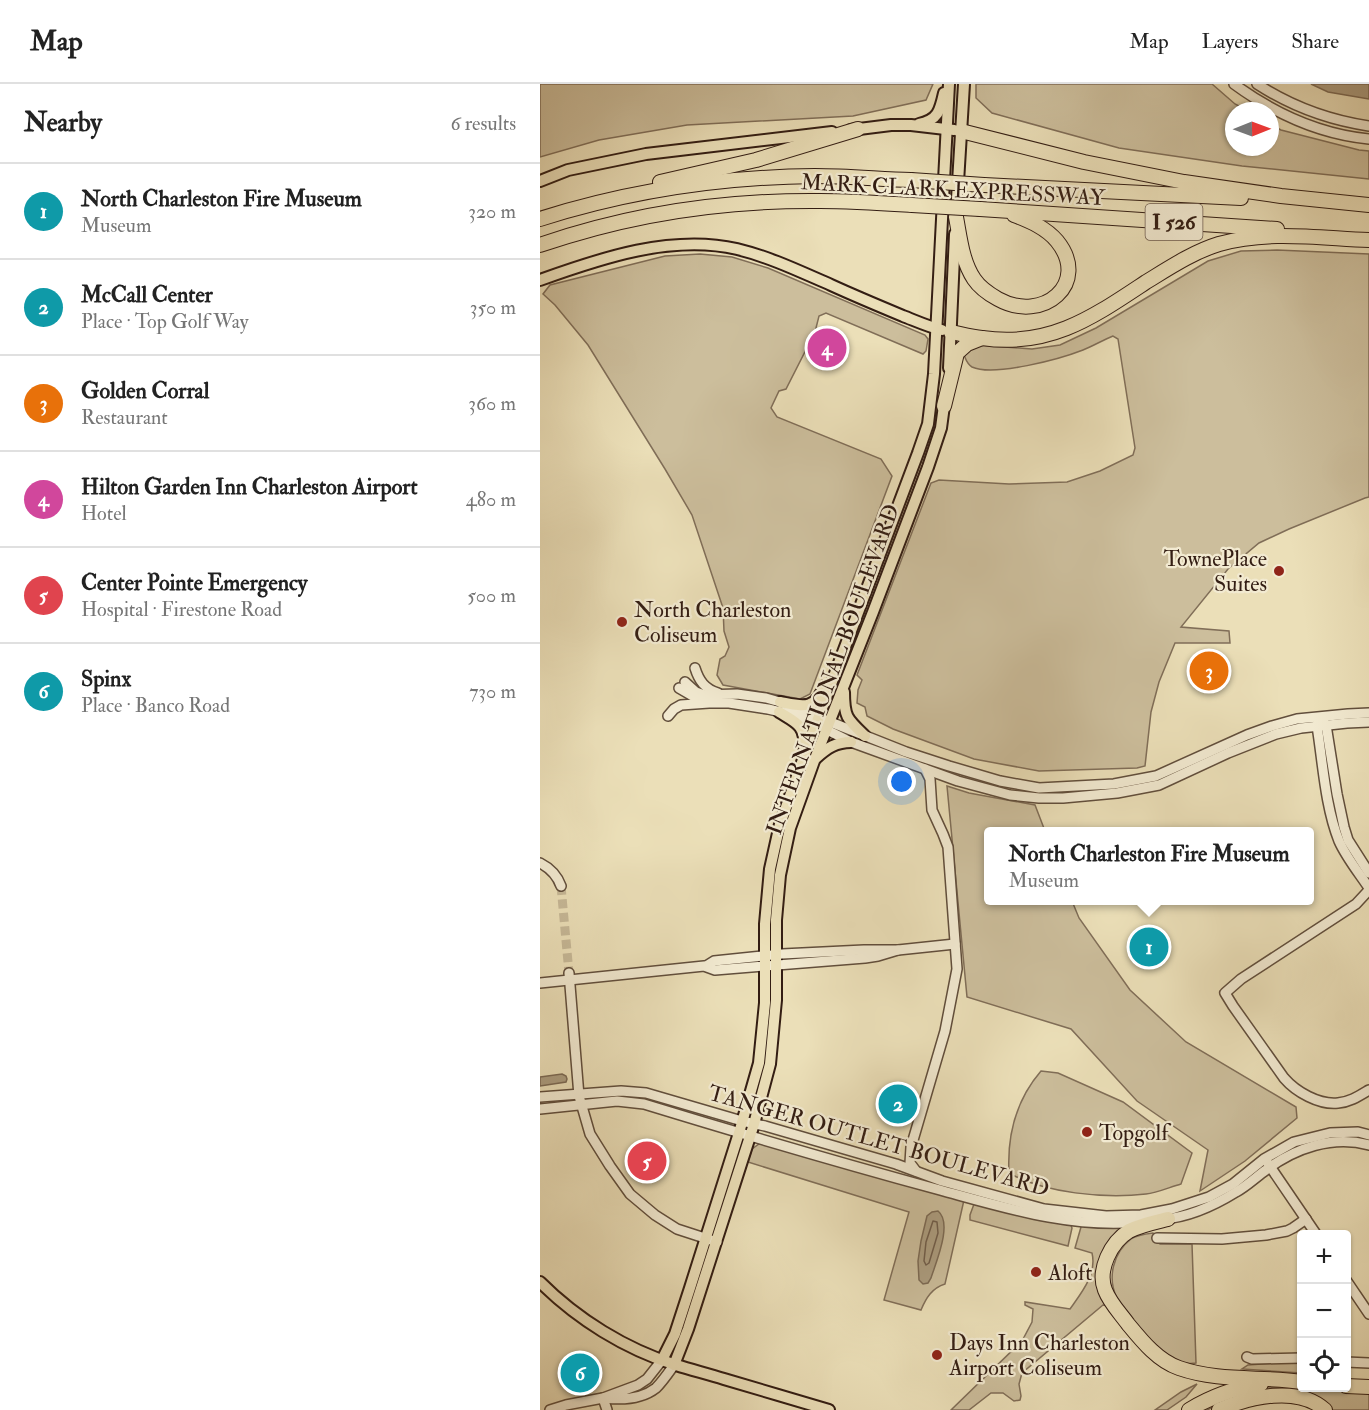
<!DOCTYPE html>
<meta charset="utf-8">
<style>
:root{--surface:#fff;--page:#f6f6f6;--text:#222;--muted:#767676;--line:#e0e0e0;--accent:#8f2418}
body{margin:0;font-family:"IM FELL Double Pica",serif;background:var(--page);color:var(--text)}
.controls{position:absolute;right:18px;bottom:18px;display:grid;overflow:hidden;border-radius:6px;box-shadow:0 2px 4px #0004}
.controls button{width:54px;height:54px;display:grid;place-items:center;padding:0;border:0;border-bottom:2px solid var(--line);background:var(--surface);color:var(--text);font:30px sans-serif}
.compass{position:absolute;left:685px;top:18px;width:54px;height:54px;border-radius:50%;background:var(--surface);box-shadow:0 2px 4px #0004;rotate:89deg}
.you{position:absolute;left:362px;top:698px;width:21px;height:21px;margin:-15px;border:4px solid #fff;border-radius:50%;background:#1a73e8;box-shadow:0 0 0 9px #1a73e833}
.badge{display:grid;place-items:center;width:39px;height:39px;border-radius:50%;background:var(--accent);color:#fff;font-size:20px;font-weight:700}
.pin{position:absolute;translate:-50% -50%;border:3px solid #fff;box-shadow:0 2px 6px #0006}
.popup{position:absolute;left:444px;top:743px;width:330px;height:78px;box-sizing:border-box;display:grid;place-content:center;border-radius:6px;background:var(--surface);filter:drop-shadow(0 2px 4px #0005);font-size:20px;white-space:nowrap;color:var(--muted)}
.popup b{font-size:22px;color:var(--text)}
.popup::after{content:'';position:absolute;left:50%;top:100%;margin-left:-12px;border:12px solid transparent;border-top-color:var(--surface)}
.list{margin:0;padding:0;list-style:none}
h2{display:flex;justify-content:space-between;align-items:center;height:78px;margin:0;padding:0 24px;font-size:26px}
h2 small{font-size:20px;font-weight:400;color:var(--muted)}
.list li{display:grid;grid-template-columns:39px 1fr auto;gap:18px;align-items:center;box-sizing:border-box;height:96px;padding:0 24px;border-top:2px solid var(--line)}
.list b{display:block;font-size:22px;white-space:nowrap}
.list p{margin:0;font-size:20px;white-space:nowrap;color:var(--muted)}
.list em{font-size:20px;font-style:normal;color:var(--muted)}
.icon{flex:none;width:33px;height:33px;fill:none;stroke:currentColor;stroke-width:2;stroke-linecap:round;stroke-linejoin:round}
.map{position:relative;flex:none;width:829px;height:1326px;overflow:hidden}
header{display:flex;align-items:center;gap:36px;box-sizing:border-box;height:84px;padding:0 30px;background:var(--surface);border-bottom:2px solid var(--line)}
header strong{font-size:28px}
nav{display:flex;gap:33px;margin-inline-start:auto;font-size:21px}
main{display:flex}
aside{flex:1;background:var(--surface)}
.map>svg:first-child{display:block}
.green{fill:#ccbe9c;stroke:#806e58;stroke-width:1.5}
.water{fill:#ac9d80;stroke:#7c6a54;stroke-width:1.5}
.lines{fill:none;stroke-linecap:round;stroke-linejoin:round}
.shore{stroke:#705d4a;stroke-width:1.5}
.minor-tunnel{stroke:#c6b897;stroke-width:9;stroke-dasharray:9 4.5;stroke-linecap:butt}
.minor-casing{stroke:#614e3c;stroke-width:12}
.major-casing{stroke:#331d13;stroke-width:14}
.highway-casing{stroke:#331d13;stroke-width:16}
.minor{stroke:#f2ead1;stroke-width:9}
.major{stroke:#ebdfb8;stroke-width:10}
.highway{stroke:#ebdfb8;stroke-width:14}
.highway-bridge-casing{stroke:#331d13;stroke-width:16;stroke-linecap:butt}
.highway-bridge{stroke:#ebdfb8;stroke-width:14}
.poi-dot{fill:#8f2418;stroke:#f2ead1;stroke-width:2}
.labels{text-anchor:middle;stroke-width:4.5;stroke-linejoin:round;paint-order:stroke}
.shield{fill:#f2ead1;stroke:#6c5a4c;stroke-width:1.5}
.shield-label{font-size:21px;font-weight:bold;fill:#331d13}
.street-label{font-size:22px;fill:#331d13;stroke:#f2ead1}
.poi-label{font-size:22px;fill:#331d13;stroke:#f2ead1;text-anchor:start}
</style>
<header>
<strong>Map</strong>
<nav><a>Map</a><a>Layers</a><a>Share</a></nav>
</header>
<main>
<aside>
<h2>Nearby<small>6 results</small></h2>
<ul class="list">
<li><span class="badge" style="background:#0f9aa8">1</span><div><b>North Charleston Fire Museum</b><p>Museum</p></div><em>320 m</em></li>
<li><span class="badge" style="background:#0f9aa8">2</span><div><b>McCall Center</b><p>Place · Top Golf Way</p></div><em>350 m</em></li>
<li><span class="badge" style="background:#e8710a">3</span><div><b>Golden Corral</b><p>Restaurant</p></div><em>360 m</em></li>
<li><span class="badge" style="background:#d1479c">4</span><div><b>Hilton Garden Inn Charleston Airport</b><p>Hotel</p></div><em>480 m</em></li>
<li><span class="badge" style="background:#e0444e">5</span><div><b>Center Pointe Emergency</b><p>Hospital · Firestone Road</p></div><em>500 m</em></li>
<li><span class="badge" style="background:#0f9aa8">6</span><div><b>Spinx</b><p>Place · Banco Road</p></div><em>730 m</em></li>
</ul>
</aside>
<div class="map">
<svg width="829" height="1326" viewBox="0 0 829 1326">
<rect width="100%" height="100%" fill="#ebdfb8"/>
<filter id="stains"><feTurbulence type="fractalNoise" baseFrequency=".00333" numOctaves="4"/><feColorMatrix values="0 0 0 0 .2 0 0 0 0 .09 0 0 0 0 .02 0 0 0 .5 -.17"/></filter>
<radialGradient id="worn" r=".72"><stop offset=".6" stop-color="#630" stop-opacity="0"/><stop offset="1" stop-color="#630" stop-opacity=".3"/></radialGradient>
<g class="green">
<polygon points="0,0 393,0 386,16 313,32 147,41 59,56 0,73"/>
<polygon points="436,0 672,0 695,20 708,27 694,27 694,63 730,63 730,40 741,46 819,66 829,67 829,95 702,82 579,64 452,29 436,14"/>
<path d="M737,166L829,170V413L825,414L749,445L719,459L688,485L641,543L689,547L690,559H635L619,598L611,628L605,682L597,684L499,687L434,675L353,645L327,632L325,623L317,619L318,606L322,596L317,591L391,399L399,396L469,400L527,398L560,387L593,371L595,364L578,255L573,252C563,256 553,262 543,266C520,275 454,293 432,283C427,280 426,276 424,271L427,265L438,261L492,265L520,261L556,244L668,177L701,167Z"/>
<polygon points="160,170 192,173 228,184 385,251 388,255 386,267 383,270 286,229 279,232 275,248 246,305 239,307 231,324 237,333 341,375 352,392 270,610 260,615 183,601 177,591 180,575 185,572 189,563 184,547 183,524 152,431 125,385 48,261 15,221 3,210 10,201 125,172"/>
<polygon points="407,702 429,709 495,721 505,747 448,748 448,816 532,817 539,834 590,906 646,958 756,1023 757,1034 705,1077 660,1107 668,1066 597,1017 531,945 427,913"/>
<path d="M501,987L518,989L583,1018L652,1069L641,1100C630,1103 617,1109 606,1110C565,1115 504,1109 469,1089C467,1051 476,1016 501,987Z"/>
<path d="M219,1060H222L424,1116L405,1200C392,1204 386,1214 381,1226L344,1216L369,1128L208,1078L212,1065Z"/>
<polygon points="434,1120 530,1139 532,1144 528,1162 430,1136 430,1131"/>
<path d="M597,1140L564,1173L568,1222L563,1221L482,1289L479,1300L481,1312L480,1316L474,1317L463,1309H451L429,1326H411L482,1257L492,1238L493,1225L485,1221V1218L530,1225C542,1208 557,1190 552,1169L535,1164L541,1143L543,1141Z"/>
<path d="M613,1149L620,1160H652L656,1279C629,1284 605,1251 591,1233C587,1227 580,1220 577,1214C567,1194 573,1169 591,1155C597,1151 605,1150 613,1149Z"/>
<polygon points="749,1278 761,1279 761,1289 702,1285 708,1281"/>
<polygon points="657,1300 646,1313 627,1326 615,1326 641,1308"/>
<polygon points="751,1302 829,1308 829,1326 793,1326 787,1320 773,1311 688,1316 667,1326 656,1326 703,1306 728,1303"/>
</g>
<g class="water">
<polygon points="771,0 829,0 829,15 788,8"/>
<polygon points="22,990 26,992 27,995 26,998 0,1002 0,993"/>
<path d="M398,1127C413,1139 396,1178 391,1194L388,1199L383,1200L379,1196L378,1177L381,1157L387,1132L392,1128Z"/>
</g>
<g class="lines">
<polygon class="shore" points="393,1137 397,1138 398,1149 389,1179 386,1181 384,1177 386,1158"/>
<polyline class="minor-tunnel" points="21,802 29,889"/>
<defs>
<g id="minor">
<path d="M694,0C735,30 778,50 829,55"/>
<path d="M717,0C751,22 788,36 829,42"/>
<path d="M155,584C159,597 165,605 178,609"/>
<polyline points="145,598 156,608 164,611 197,610 226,614 240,618 366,668 409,682 460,697 499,704 574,700 616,692 707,651 732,642 757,635 808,630 829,629"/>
<polyline points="139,604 158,615"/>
<polyline points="128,632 134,625 141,621 169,619 189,619 228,625 254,631 277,639 287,646 311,658 418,697 470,711 499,714 523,714 577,709 619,701 688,669 736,650 761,644 807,639 829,638"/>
<polyline points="783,637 786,641 797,710 804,743 808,756 829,789"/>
<path d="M778,638L777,642C783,679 785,722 799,757C806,773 819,789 829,804"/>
<path d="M0,779C10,784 17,791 21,802"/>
<path d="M829,806L816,820L701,895L685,909L693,922L744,994C756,1008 779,1021 798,1019C810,1018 819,1012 829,1006"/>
<polyline points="166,882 174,877 242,870 324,866 358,866 415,860"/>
<polyline points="29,889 39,1012 50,1050 70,1082 90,1110 115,1131 137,1145 177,1158"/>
<polyline points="0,899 164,882 175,886 325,874 338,872 358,866"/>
<polyline points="0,1013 81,1007 106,1009 202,1037 225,1042 356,1080 402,1097 504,1125 566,1132 601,1131 632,1125 669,1113 693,1100 724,1075 754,1058 790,1049 818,1048 829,1051"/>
<path d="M0,1025L77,1017L104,1020C202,1050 301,1079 400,1106C466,1124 532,1145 601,1138"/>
<polyline points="727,1078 776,1150"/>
<polyline points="376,1087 370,1079 371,1063 405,947 417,885 408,763 403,750 392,726 390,695 385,685"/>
<path d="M624,1135C649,1133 675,1121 696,1108C707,1102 716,1093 726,1086C755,1064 793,1051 829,1061"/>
<polyline points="617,1154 682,1155 726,1151 747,1147 753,1144 766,1135"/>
<polyline points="806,1196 829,1230"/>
<polyline points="707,1273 712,1275 762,1274"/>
<polyline points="806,1278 829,1279"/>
<polyline points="63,1314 67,1326"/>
<path d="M65,1314C82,1316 102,1315 116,1304C123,1297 129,1288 134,1281"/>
<polyline points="10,1326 26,1321 63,1314 98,1301 107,1295 122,1276"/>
</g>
<g id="major">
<path d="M379,40C398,36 400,27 404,9"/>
<polyline points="311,46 351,41 371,41 414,46"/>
<polyline points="0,97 28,86 106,70 292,48"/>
<polyline points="416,131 424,0"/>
<path d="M0,196C61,174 132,150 197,165C230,173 261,188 291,201C315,212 339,222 363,232C376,237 389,243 402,246"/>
<polyline points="409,284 415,150"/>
<path d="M304,608C304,633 307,635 325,652"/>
<path d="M240,618C262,622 275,627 284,602"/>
<path d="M239,628C255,638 266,641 264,663"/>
<path d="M276,674C287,664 296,658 311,658"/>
<path d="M0,1198C37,1235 85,1265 136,1281C152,1286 168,1290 184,1295C219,1305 254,1316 289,1326"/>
<polyline points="122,1276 135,1250 150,1204 199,1049 219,979 225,919 225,840 230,785 240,740 270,656 378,369 388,340 394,290 409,0"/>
<polyline points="134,1281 148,1245 202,1077 214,1040 230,980 236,916 236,836 240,791 250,744 274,677 333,528 388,383 401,344 405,314"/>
</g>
<g id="highway">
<polyline points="421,47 544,78 644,98 741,112 829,121"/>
<polyline points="120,98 216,76 318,45"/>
<polyline points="444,101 701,114"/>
<polyline points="440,125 737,145"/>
<path d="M416,133C420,154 422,177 434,195C440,204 449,210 458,215C503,240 551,199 517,157C506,144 490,137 474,131"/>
<path d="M0,135C88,107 182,93 275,92C307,92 339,95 371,96"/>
<path d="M0,161C90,130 185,116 280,117C311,117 341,119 372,121"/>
<path d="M411,248C421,250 432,253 442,254C510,264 553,233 606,198C629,184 653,168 679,160C727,146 779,154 829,156"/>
<polyline points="404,322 417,269 427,260 442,254"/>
<path d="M628,1135C616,1138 601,1141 589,1147C571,1158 557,1186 565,1206C570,1219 580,1229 588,1240C602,1257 618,1277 639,1284C679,1298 721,1292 762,1298"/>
<polyline points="806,1302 829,1303"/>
<path d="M649,1326C672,1312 694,1304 721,1300"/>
<path d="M679,1326C709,1313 758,1301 785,1326"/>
</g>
</defs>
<use href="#minor" class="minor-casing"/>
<use href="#major" class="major-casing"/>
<use href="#highway" class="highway-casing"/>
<use href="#minor" class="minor"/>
<use href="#major" class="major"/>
<use href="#highway" class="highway"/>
<defs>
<g id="highway-bridge">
<polyline points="371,96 444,101"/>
<polyline points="372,121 440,125"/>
</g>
</defs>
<use href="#highway-bridge" class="highway-bridge-casing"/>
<use href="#highway-bridge" class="highway-bridge"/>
</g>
<g class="poi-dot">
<circle cx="739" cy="487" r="6"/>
<circle cx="82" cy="538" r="6"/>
<circle cx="547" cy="1048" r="6"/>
<circle cx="496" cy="1188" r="6"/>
<circle cx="397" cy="1271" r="6"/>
</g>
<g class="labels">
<rect class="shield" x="605.5" y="120" width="57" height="36" rx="4.5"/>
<g class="shield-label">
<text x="634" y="145">I 526</text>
</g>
<g class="street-label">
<text transform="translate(413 105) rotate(3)" y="8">MARK CLARK EXPRESSWAY</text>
<text transform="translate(292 585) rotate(-70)" y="8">INTERNATIONAL BOULEVARD</text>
<text transform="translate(339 1056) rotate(16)" y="8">TANGER OUTLET BOULEVARD</text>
</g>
<g class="poi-label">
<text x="727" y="482" text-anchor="end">TownePlace<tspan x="727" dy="25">Suites</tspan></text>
<text x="94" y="533">North Charleston<tspan x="94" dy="25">Coliseum</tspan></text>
<text x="559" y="1056">Topgolf</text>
<text x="508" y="1196">Aloft</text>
<text x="409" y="1266">Days Inn Charleston<tspan x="409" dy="25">Airport Coliseum</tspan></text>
</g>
</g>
<rect width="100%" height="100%" filter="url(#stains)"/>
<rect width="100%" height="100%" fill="url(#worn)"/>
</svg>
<div class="controls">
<button>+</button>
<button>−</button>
<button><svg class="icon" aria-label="locate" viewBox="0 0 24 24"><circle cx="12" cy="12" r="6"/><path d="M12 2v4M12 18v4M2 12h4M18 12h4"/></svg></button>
</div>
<svg class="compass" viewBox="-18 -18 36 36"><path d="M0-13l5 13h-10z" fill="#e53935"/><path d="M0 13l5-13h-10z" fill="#767676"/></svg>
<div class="you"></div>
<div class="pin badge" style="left:609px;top:863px;background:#0f9aa8">1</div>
<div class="popup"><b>North Charleston Fire Museum</b>Museum</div>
<div class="pin badge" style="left:358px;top:1020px;background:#0f9aa8">2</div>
<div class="pin badge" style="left:669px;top:587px;background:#e8710a">3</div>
<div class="pin badge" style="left:287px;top:264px;background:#d1479c">4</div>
<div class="pin badge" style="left:107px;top:1077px;background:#e0444e">5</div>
<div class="pin badge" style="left:40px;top:1289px;background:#0f9aa8">6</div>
</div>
</main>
